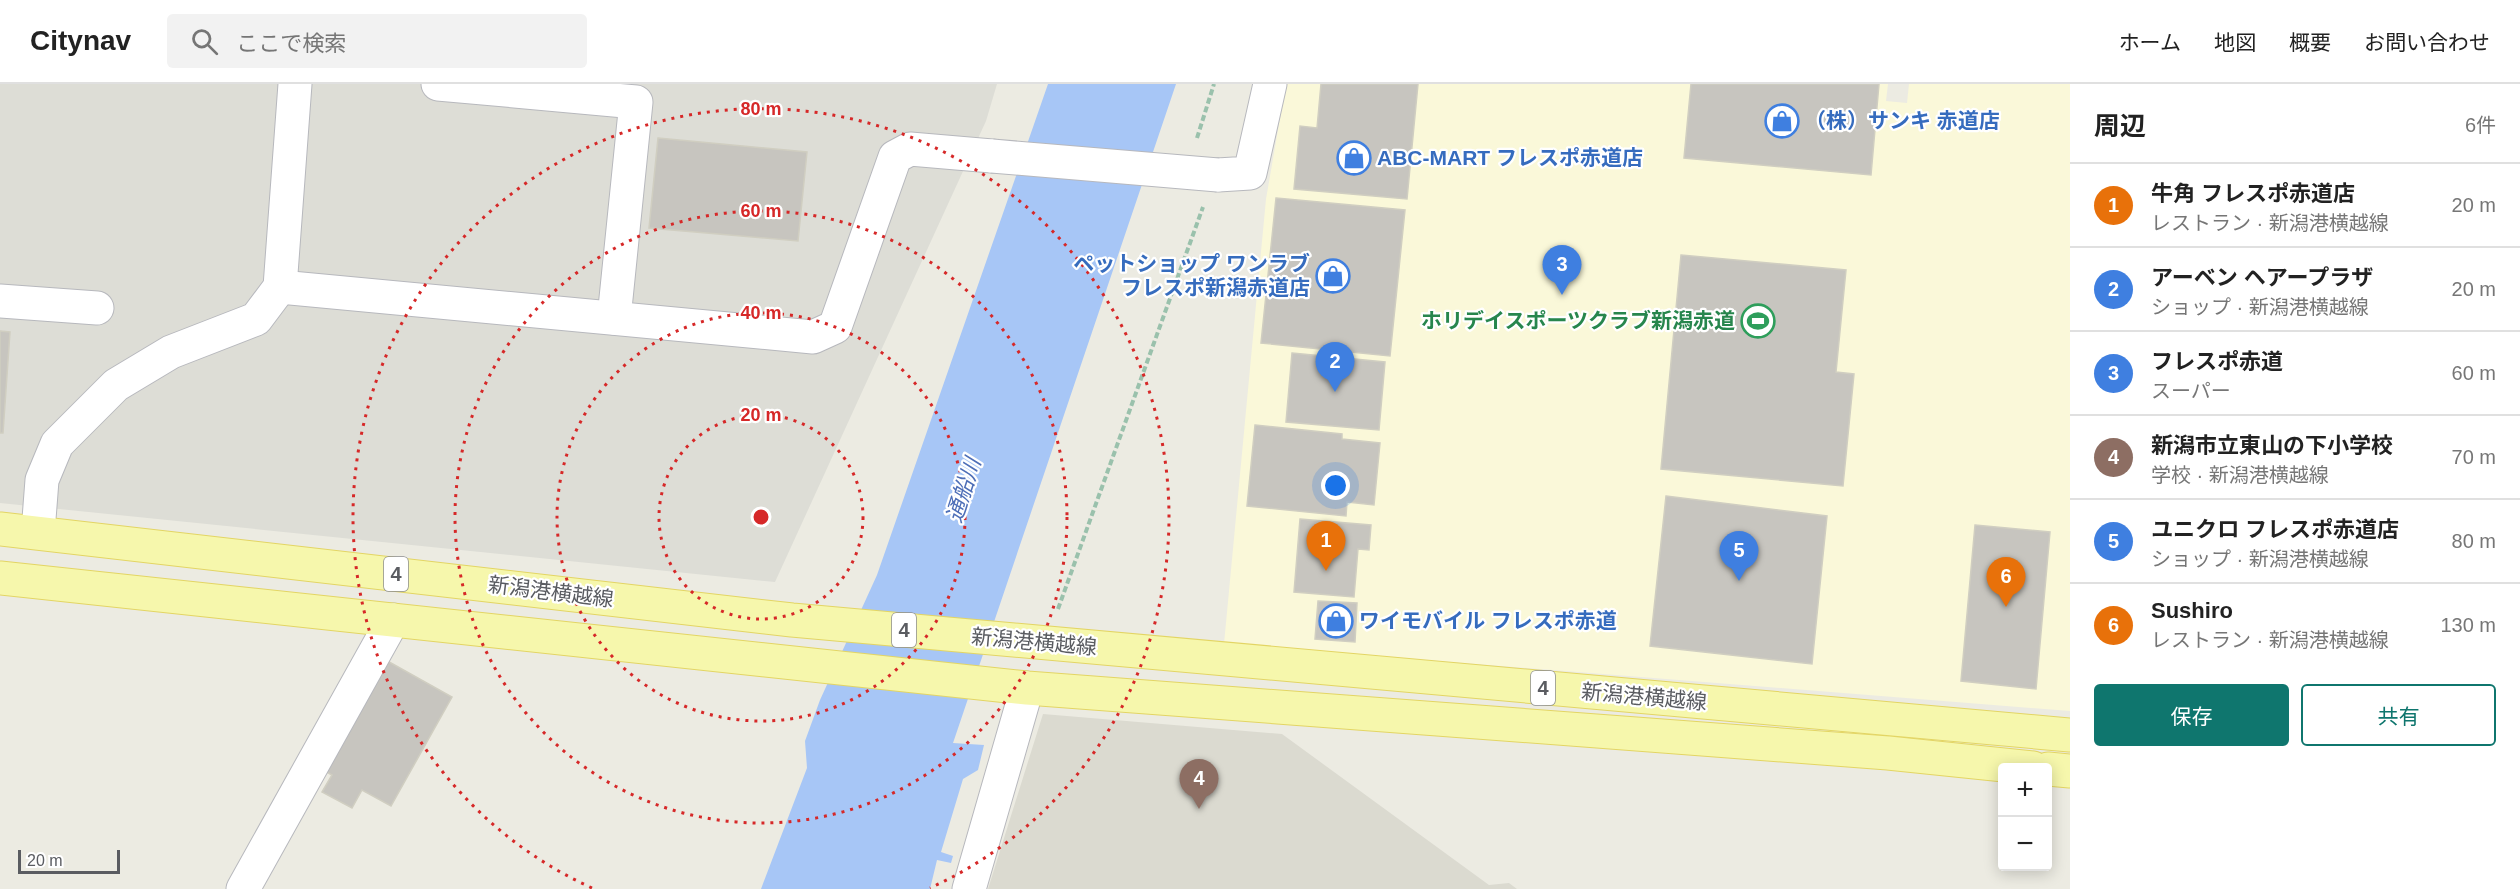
<!DOCTYPE html>
<html lang="ja">
<meta charset="utf-8">
<style>
:root{--surface:#fff;--page:#f2f2f2;--text:#222;--muted:#767676;--line:#e0e0e0;--accent:#0f766e}
body{margin:0;font-family:Arial,"Noto Sans JP",sans-serif;background:var(--page);color:var(--text)}
.controls{position:absolute;right:18px;bottom:18px;display:grid;overflow:hidden;border-radius:6px;box-shadow:0 3px 15px #0003}
.controls button{width:54px;height:54px;display:grid;place-items:center;padding:0;border:0;border-bottom:2px solid var(--line);background:var(--surface);color:var(--text);font:30px sans-serif}
.scale{position:absolute;left:18px;bottom:15px;width:102px;box-sizing:border-box;padding-left:6px;border:3px solid #5a5c61;border-top:0;font-size:16px;line-height:21px;white-space:nowrap;color:#5a5c61;-webkit-text-stroke:4px #fff;paint-order:stroke}
.you{position:absolute;left:1336px;top:402px;width:21px;height:21px;margin:-15px;border:4px solid #fff;border-radius:50%;background:#1a73e8;box-shadow:0 0 0 9px #1a73e833}
.badge{display:grid;place-items:center;width:39px;height:39px;border-radius:50%;background:var(--accent);color:#fff;font-size:20px;font-weight:700}
.pin{position:absolute;translate:-50% -50px;filter:drop-shadow(0 2px 3px #0008)}
.pin::after{content:'';position:absolute;top:32px;width:21px;height:18px;background:inherit;clip-path:polygon(0 0,100% 0,50% 100%)}
.list{margin:0;padding:0;list-style:none}
h2{display:flex;justify-content:space-between;align-items:center;height:78px;margin:0;padding:0 24px;font-size:26px}
h2 small{font-size:20px;font-weight:400;color:var(--muted)}
.list li{display:grid;grid-template-columns:39px 1fr auto;gap:18px;align-items:center;box-sizing:border-box;height:84px;padding:0 24px;border-top:2px solid var(--line)}
.list b{display:block;font-size:22px;white-space:nowrap}
.list p{margin:0;font-size:20px;white-space:nowrap;color:var(--muted)}
.list em{font-size:20px;font-style:normal;color:var(--muted)}
.actions{display:flex;gap:12px;padding:18px 24px}
.actions a{flex:1;padding:14px 0;border:2px solid var(--accent);border-radius:6px;text-align:center;font-size:21px;color:var(--accent)}
.actions .main{background:var(--accent);color:#fff}
.icon{flex:none;width:33px;height:33px;fill:none;stroke:currentColor;stroke-width:2;stroke-linecap:round;stroke-linejoin:round}
.map{position:relative;flex:none;width:2070px;height:805px;overflow:hidden}
header{display:flex;align-items:center;gap:36px;box-sizing:border-box;height:84px;padding:0 30px;background:var(--surface);border-bottom:2px solid var(--line)}
header strong{font-size:28px}
nav{display:flex;gap:33px;margin-inline-start:auto;font-size:21px}
.search{width:420px;height:54px;background:var(--page);display:flex;align-items:center;gap:15px;box-sizing:border-box;padding:0 21px;border-radius:6px;color:var(--muted);font-size:22px}
main{display:flex}
aside{flex:1;background:var(--surface)}
.map>svg:first-child{display:block}
.commercial{fill:#faf8d9}
.industrial{fill:#ddddd6}
.education{fill:#dbdad0}
.water{fill:#a7c6f6}
.building{fill:#c7c5bf;stroke:#d0cec1;stroke-width:1.5}
.lines{fill:none;stroke-linecap:round;stroke-linejoin:round}
.minor-casing{stroke:#b7b8bd;stroke-width:35}
.major-casing{stroke:#e3d564;stroke-width:35}
.path{stroke:#9ac1ac;stroke-width:4;stroke-dasharray:6 3;stroke-linecap:butt}
.minor{stroke:#fff;stroke-width:33}
.major{stroke:#f6f7ac;stroke-width:33}
.minor-bridge-casing{stroke:#b7b8bd;stroke-width:35;stroke-linecap:butt}
.minor-bridge{stroke:#fff;stroke-width:33}
.ring{fill:none;stroke:#d62828;stroke-width:3;stroke-dasharray:3 6}
.labels{text-anchor:middle;stroke-width:4.5;stroke-linejoin:round;paint-order:stroke}
.shield{fill:#fff;stroke:#8c8d90;stroke-width:1.5}
.shield-label{font-size:20px;font-weight:bold;fill:#5a5c61}
.shop-label{font-size:21px;font-weight:bold;fill:#366cbe;stroke:#fff;text-anchor:start}
.leisure-label{font-size:21px;font-weight:bold;fill:#27864d;stroke:#fff;text-anchor:end}
.street-label{font-size:21px;fill:#5a5c61;stroke:#fff}
.water-label{font-size:22px;font-style:italic;fill:#4d6eb7;stroke:#fff}
.centre{fill:#d62828;stroke:#fff;stroke-width:3}
.ring-label{font-size:18px;text-anchor:middle;font-weight:bold;fill:#d62828;stroke:#fff;stroke-width:4.5;stroke-linejoin:round;paint-order:stroke}
</style>
<header>
<strong>Citynav</strong>
<div class="search"><svg class="icon" aria-label="search" viewBox="0 0 24 24"><circle cx="10" cy="10" r="6"/><path d="M15 15l6 6"/></svg>ここで検索</div>
<nav><a>ホーム</a><a>地図</a><a>概要</a><a>お問い合わせ</a></nav>
</header>
<main>
<div class="map">
<svg width="2070" height="805" viewBox="0 0 2070 805">
<rect width="100%" height="100%" fill="#ecebe2"/>
<polygon class="commercial" points="1286,0 1888,0 1886,17 1907,19 1909,0 2070,0 2070,627 1224,560 1266,115"/>
<polygon class="industrial" points="0,0 997,0 986,37 775,498 0,419"/>
<polygon class="education" points="1043,630 1282,650 1489,801 1509,799 1517,805 988,805"/>
<polygon class="water" points="1048,0 1176,0 953,659 984,661 978,686 963,695 941,768 953,772 951,779 937,776 930,805 761,805 807,684 805,657 820,616 877,491"/>
<g class="building">
<polygon points="1321,0 1418,0 1407,115 1294,105 1300,42 1317,44"/>
<polygon points="1691,0 1879,0 1871,91 1684,74"/>
<polygon points="658,54 807,68 798,157 649,144"/>
<polygon points="1276,114 1405,126 1390,272 1261,259"/>
<polygon points="1681,171 1846,186 1836,288 1854,290 1843,402 1661,385"/>
<polygon points="0,247 10,248 3,349 0,349"/>
<polygon points="1292,269 1385,278 1379,346 1286,338"/>
<polygon points="1255,341 1342,350 1342,355 1380,359 1374,421 1347,418 1346,432 1247,422"/>
<polygon points="1666,412 1827,432 1812,580 1650,562"/>
<polygon points="1300,435 1371,441 1369,466 1358,465 1354,513 1294,508"/>
<polygon points="1975,441 2050,448 2036,605 1961,597"/>
<polygon points="1318,517 1357,519 1355,558 1315,555"/>
<polygon points="382,574 452,613 391,722 362,706 352,724 322,708 332,691 321,685"/>
</g>
<g class="lines">
<defs>
<g id="minor">
<polyline points="438,0 636,18 614,234"/>
<polyline points="1218,91 1250,89 1270,0"/>
<polyline points="280,203 813,253 835,243 895,73 910,65 992,72"/>
<polyline points="0,217 97,224"/>
<polyline points="38,448 42,396 57,360 116,301 171,268 256,235 280,203 295,0"/>
<polyline points="243,805 393,536"/>
<polyline points="969,805 1027,604"/>
</g>
<g id="major">
<polyline points="0,445 792,536 2070,651"/>
<polyline points="0,494 1027,604 1888,669 2033,684"/>
<polyline points="2048,685 2070,687"/>
</g>
</defs>
<use href="#minor" class="minor-casing"/>
<use href="#major" class="major-casing"/>
<g class="path">
<polyline points="1197,54 1214,0"/>
<polyline points="1058,525 1203,123"/>
</g>
<use href="#minor" class="minor"/>
<use href="#major" class="major"/>
<defs>
<polyline id="minor-bridge" points="992,72 1218,91"/>
</defs>
<use href="#minor-bridge" class="minor-bridge-casing"/>
<use href="#minor-bridge" class="minor-bridge"/>
</g>
<g class="ring">
<circle cx="761" cy="433" r="102"/>
<circle cx="761" cy="433" r="204"/>
<circle cx="761" cy="433" r="306"/>
<path d="M592 804A408 408 0 1 1 930 804"/>
</g>
<defs>
<symbol id="shop-ring" viewBox="-11 -11 22 22"><circle r="9.5" fill="#fff" stroke="#3f7fe0" stroke-width="1.5"/><path d="M-5-2.5h2.3a2.7 3.5 0 0 1 5.4 0H5L5.5 6h-11ZM-1.5-2.5h3a1.5 2.3 0 0 0-3 0Z" fill="#3f7fe0"/></symbol>
<symbol id="stadium-ring" viewBox="-11 -11 22 22"><circle r="9.5" fill="#fff" stroke="#2e9e5b" stroke-width="1.5"/><path d="M0-5a6.5 5 0 1 0 0 10a6.5 5 0 1 0 0-10ZM-3.5-1.8h7v3.6h-7Z" fill="#2e9e5b"/></symbol>
</defs>
<g fill-rule="evenodd">
<use href="#shop-ring" x="1763" y="18" width="38" height="38"/>
<use href="#shop-ring" x="1335" y="55" width="38" height="38"/>
<use href="#shop-ring" x="1314" y="173" width="38" height="38"/>
<use href="#stadium-ring" x="1739" y="218" width="38" height="38"/>
<use href="#shop-ring" x="1317" y="518" width="38" height="38"/>
</g>
<g class="labels">
<g class="shield">
<rect x="384" y="473" width="24" height="34" rx="4.5"/>
<rect x="892" y="529" width="24" height="34" rx="4.5"/>
<rect x="1531" y="587" width="24" height="34" rx="4.5"/>
</g>
<g class="shield-label">
<text x="396" y="497">4</text>
<text x="904" y="553">4</text>
<text x="1543" y="611">4</text>
</g>
<g class="shop-label">
<text x="1805" y="44">（株）サンキ 赤道店</text>
<text x="1377" y="81">ABC-MART フレスポ赤道店</text>
<text x="1310" y="187" text-anchor="end">ペットショップ ワンラブ<tspan x="1310" dy="24">フレスポ新潟赤道店</tspan></text>
<text x="1359" y="544">ワイモバイル フレスポ赤道</text>
</g>
<g class="leisure-label">
<text x="1735" y="244">ホリデイスポーツクラブ新潟赤道</text>
</g>
<g class="street-label">
<text transform="translate(551 508) rotate(7)" y="7">新潟港横越線</text>
<text transform="translate(1034 558) rotate(5)" y="7">新潟港横越線</text>
<text transform="translate(1644 613) rotate(5)" y="7">新潟港横越線</text>
</g>
<g class="water-label">
<text transform="translate(963 406) rotate(-72)" y="8">通船川</text>
</g>
</g>
<circle cx="761" cy="433" r="9" class="centre"/>
<g class="ring-label">
<text x="761" y="31">80 m</text>
<text x="761" y="133">60 m</text>
<text x="761" y="235">40 m</text>
<text x="761" y="337">20 m</text>
</g>
</svg>
<div class="controls">
<button>+</button>
<button>−</button>
</div>
<div class="scale">20 m</div>
<div class="you"></div>
<div class="pin badge" style="left:1326px;top:487px;background:#e8710a">1</div>
<div class="pin badge" style="left:1335px;top:308px;background:#3f7fe0">2</div>
<div class="pin badge" style="left:1562px;top:211px;background:#3f7fe0">3</div>
<div class="pin badge" style="left:1199px;top:725px;background:#8d6e63">4</div>
<div class="pin badge" style="left:1739px;top:497px;background:#3f7fe0">5</div>
<div class="pin badge" style="left:2006px;top:523px;background:#e8710a">6</div>
</div>
<aside>
<h2>周辺<small>6件</small></h2>
<ul class="list">
<li><span class="badge" style="background:#e8710a">1</span><div><b>牛角 フレスポ赤道店</b><p>レストラン · 新潟港横越線</p></div><em>20 m</em></li>
<li><span class="badge" style="background:#3f7fe0">2</span><div><b>アーベン ヘアープラザ</b><p>ショップ · 新潟港横越線</p></div><em>20 m</em></li>
<li><span class="badge" style="background:#3f7fe0">3</span><div><b>フレスポ赤道</b><p>スーパー</p></div><em>60 m</em></li>
<li><span class="badge" style="background:#8d6e63">4</span><div><b>新潟市立東山の下小学校</b><p>学校 · 新潟港横越線</p></div><em>70 m</em></li>
<li><span class="badge" style="background:#3f7fe0">5</span><div><b>ユニクロ フレスポ赤道店</b><p>ショップ · 新潟港横越線</p></div><em>80 m</em></li>
<li><span class="badge" style="background:#e8710a">6</span><div><b>Sushiro</b><p>レストラン · 新潟港横越線</p></div><em>130 m</em></li>
</ul>
<div class="actions"><a class="main">保存</a><a>共有</a></div>
</aside>
</main>
